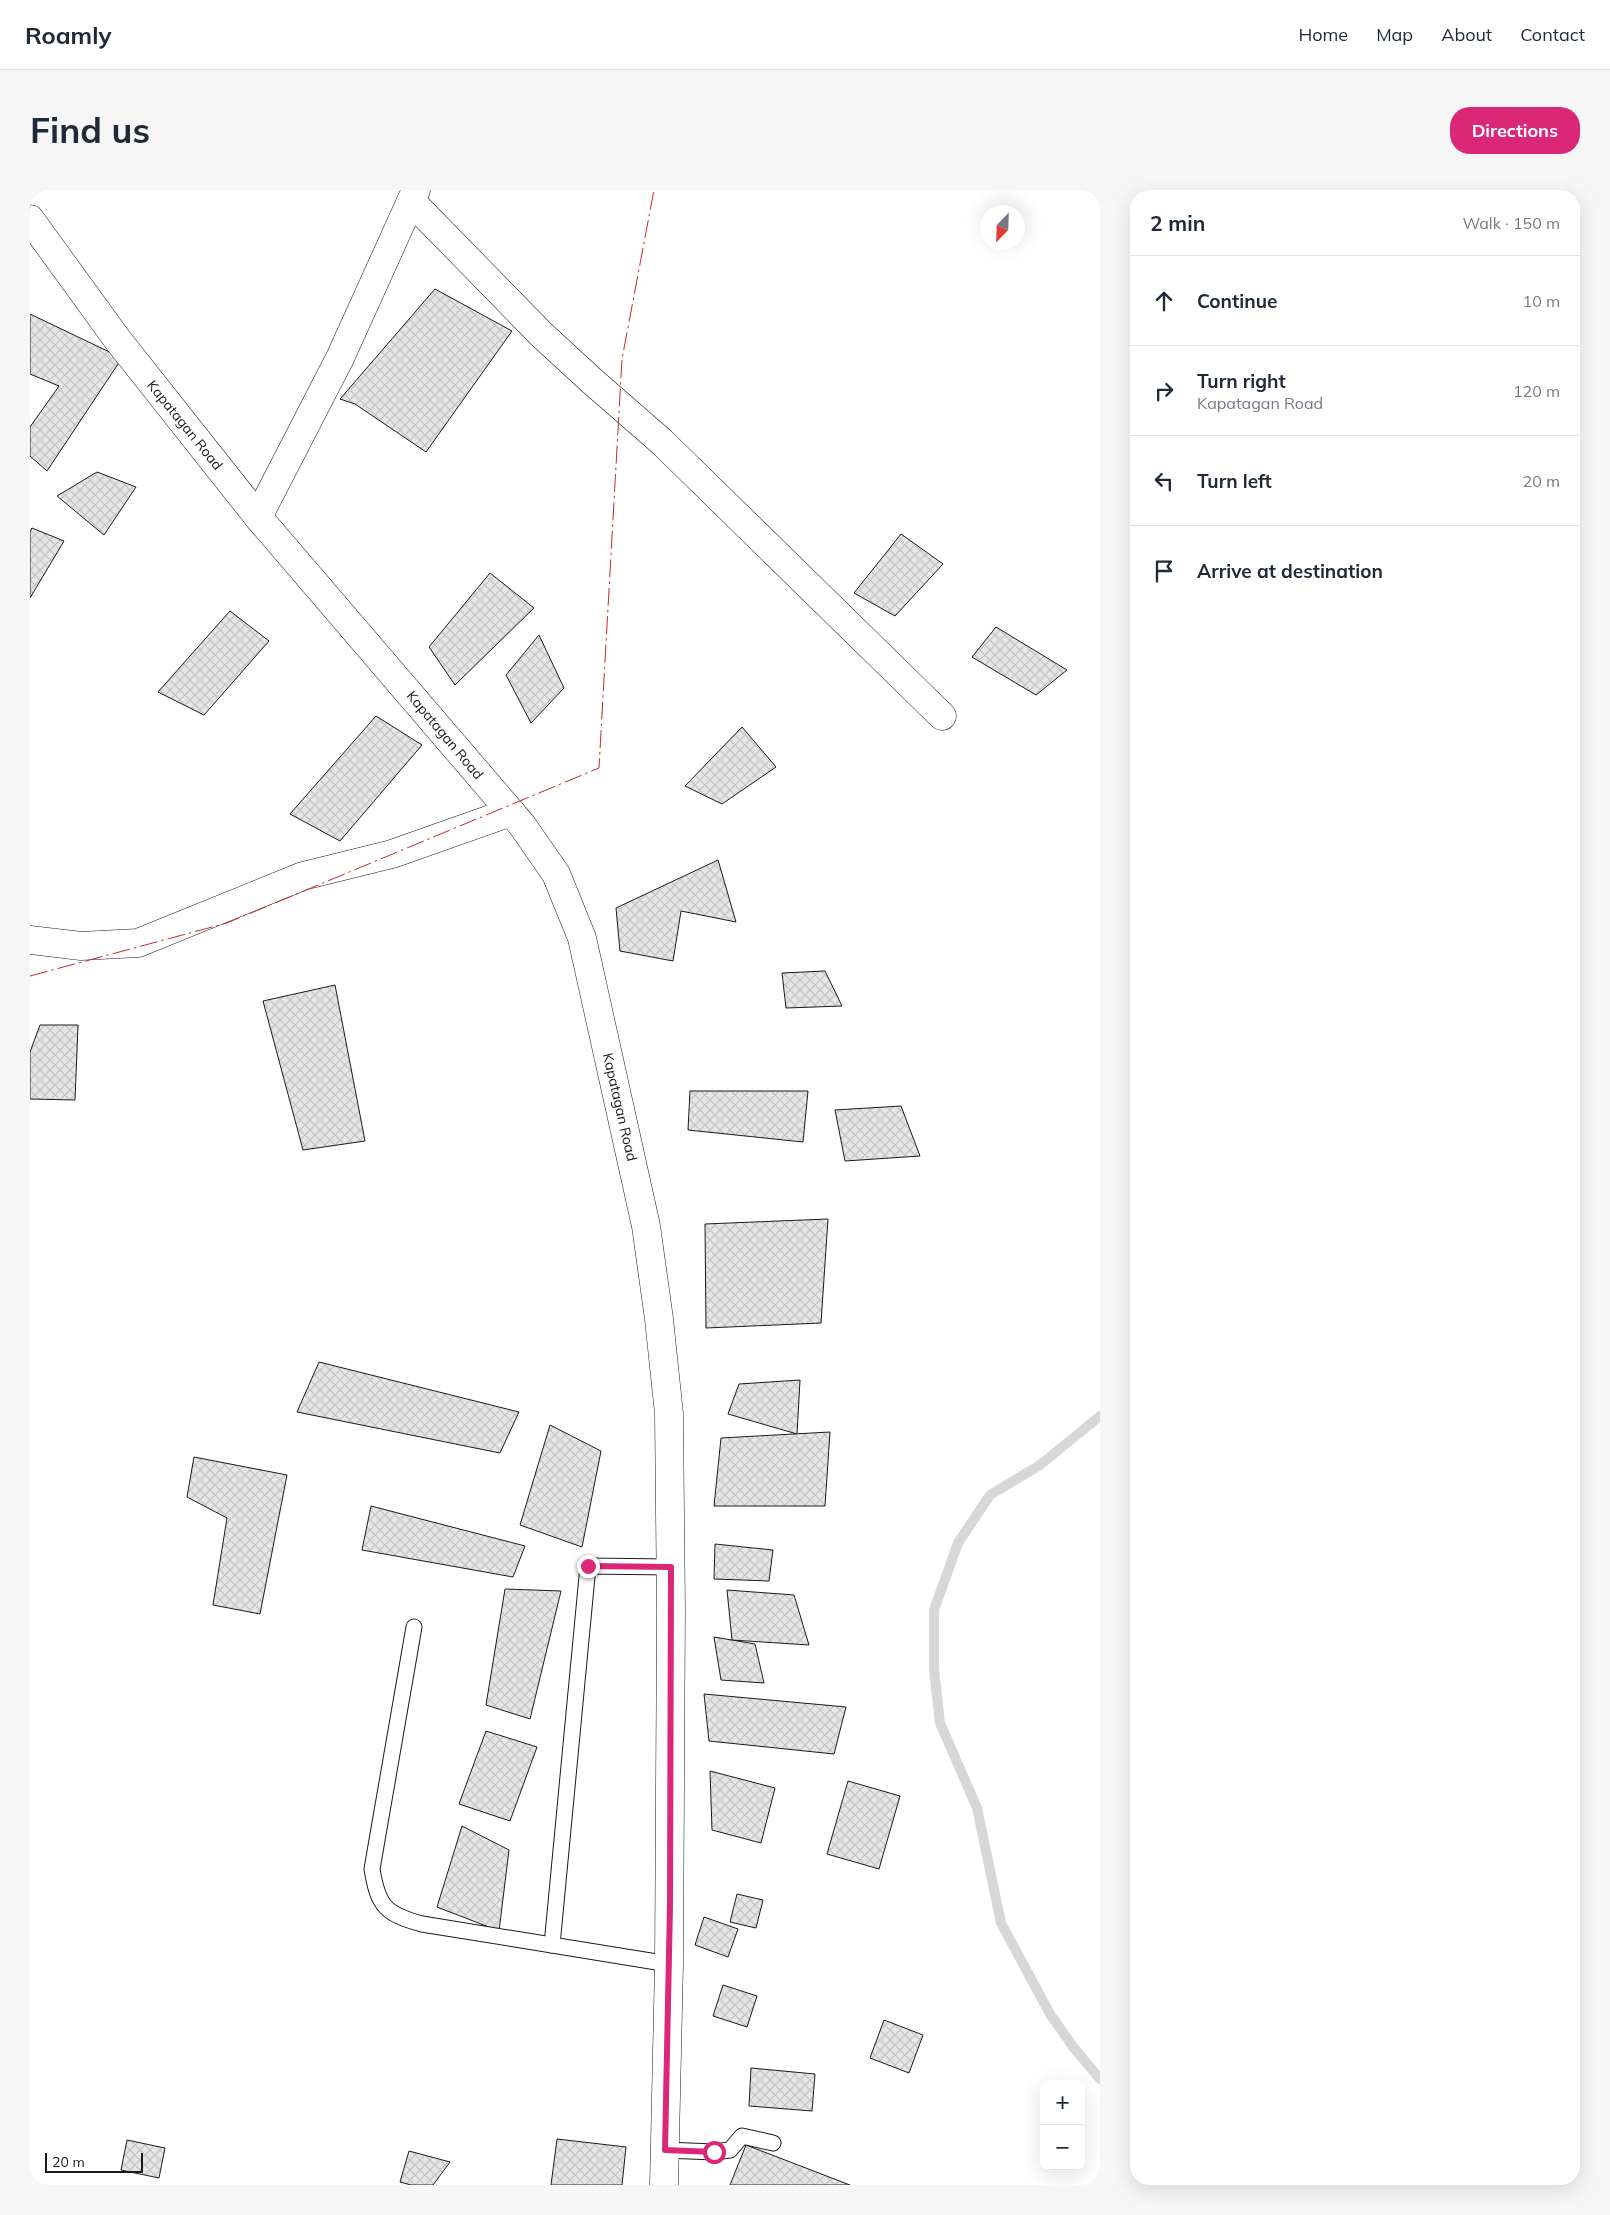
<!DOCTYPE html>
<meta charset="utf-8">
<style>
:root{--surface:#fff;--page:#f6f6f7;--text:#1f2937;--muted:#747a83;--line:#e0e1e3;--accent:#db2777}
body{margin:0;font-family:Mulish,sans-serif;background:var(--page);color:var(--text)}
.controls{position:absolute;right:15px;bottom:15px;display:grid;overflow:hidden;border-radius:10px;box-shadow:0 5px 20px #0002}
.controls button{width:45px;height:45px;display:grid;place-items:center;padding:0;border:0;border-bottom:1px solid var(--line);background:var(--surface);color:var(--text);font:25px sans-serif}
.compass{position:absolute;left:950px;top:15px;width:45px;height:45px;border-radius:50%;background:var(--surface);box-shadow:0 5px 20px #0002;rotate:203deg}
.scale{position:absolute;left:15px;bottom:12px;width:98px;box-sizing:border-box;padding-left:5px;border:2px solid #1a1a1a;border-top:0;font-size:14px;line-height:18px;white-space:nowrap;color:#1a1a1a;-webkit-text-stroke:4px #fff;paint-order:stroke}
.stop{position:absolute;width:15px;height:15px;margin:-11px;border:4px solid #db2777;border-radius:50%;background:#fff}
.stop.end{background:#db2777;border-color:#fff;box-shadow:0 1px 5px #0008}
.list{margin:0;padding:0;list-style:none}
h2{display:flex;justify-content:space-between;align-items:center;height:65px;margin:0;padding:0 20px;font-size:21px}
h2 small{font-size:16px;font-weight:400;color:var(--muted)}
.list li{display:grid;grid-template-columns:32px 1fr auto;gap:15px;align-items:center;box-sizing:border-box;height:90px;padding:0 20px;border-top:1px solid var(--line)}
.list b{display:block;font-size:19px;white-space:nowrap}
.list p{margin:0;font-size:16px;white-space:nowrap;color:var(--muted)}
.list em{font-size:16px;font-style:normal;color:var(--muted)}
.icon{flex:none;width:28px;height:28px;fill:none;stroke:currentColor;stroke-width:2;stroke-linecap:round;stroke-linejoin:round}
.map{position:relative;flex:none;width:1070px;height:1995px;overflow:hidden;border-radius:20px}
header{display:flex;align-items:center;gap:30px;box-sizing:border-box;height:70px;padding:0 25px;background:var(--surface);border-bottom:1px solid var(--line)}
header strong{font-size:24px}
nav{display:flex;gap:28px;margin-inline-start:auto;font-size:18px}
.intro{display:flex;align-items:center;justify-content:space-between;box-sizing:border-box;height:120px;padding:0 30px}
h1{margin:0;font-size:35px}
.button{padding:12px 22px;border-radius:20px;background:var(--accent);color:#fff;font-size:18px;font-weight:700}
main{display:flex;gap:30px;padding:0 30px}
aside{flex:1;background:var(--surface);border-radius:20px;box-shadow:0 5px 20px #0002}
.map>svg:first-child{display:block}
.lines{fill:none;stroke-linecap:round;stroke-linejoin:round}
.stream{stroke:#d7d7d7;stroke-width:10}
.building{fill:url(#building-cross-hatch);stroke:#1a1a1a}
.service-casing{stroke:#1a1a1a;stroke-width:17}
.minor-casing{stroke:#1a1a1a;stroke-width:29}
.secondary-casing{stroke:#1a1a1a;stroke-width:29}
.service{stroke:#fff;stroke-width:15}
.minor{stroke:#fff;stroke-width:28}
.secondary{stroke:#fff;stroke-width:28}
.power{stroke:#c62828;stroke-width:1;stroke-dasharray:18 4 2.5 4;stroke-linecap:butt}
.route{stroke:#db2777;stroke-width:6}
.labels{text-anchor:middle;stroke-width:4;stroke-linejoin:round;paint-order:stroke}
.street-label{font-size:14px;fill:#1a1a1a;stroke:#fff}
</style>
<header>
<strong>Roamly</strong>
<nav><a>Home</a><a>Map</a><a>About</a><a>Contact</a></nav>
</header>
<div class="intro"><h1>Find us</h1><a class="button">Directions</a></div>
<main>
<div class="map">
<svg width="1070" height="1995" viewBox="0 0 1070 1995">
<defs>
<pattern id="building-cross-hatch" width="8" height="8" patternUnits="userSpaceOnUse" patternTransform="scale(1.25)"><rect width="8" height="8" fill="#e6e6e6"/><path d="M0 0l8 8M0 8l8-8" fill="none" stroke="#c5c5c5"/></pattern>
</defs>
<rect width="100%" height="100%" fill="#fff"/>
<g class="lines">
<polyline class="stream" points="1070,1226 1010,1275 960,1305 928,1353 904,1420 904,1480 910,1533 947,1618 971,1733 1020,1824 1044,1858 1070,1889"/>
</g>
<g class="building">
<polygon points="405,99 482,141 396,262 325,214 310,209"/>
<polygon points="0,124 92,168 17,281 0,266 0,237 29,196 0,184"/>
<polygon points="67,282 106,297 74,345 27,306"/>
<polygon points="2,338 34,351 0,408 0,342"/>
<polygon points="871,344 913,374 865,426 824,403"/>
<polygon points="460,383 504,418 425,495 399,457"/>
<polygon points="200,421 239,451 174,525 128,502"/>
<polygon points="966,437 1037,480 1006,505 942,467"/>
<polygon points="509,445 534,498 501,533 476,485"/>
<polygon points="346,526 392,555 310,651 260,624"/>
<polygon points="712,537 746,577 692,614 655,596"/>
<polygon points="688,670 706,732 651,721 643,771 590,761 586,718"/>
<polygon points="795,781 812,816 756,818 752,783"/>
<polygon points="305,795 335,951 273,960 233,811"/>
<polygon points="10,835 48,835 45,910 0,909 0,862"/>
<polygon points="660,901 778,901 773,952 658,940"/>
<polygon points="871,916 890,966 815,971 805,920"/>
<polygon points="798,1029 791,1133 676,1138 675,1034"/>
<polygon points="289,1172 489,1222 470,1263 267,1222"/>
<polygon points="770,1190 767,1244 698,1224 709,1194"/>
<polygon points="520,1235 571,1261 552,1357 490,1335"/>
<polygon points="800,1242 795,1316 684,1316 691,1248"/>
<polygon points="164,1267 257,1285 230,1424 183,1415 197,1328 157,1307"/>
<polygon points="341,1316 495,1356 483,1387 332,1360"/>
<polygon points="685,1354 743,1360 739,1391 684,1389"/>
<polygon points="475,1399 531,1401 500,1529 456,1515"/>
<polygon points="697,1400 764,1405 779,1455 702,1450"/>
<polygon points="684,1447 725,1454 734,1493 691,1490"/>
<polygon points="674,1504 816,1517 804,1564 679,1551"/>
<polygon points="456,1541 507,1557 480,1631 429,1614"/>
<polygon points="680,1581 745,1598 731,1653 682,1640"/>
<polygon points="818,1591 870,1606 849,1679 797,1664"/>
<polygon points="432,1636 479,1660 469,1741 407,1717"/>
<polygon points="707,1704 733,1710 726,1738 700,1732"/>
<polygon points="674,1727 708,1739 698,1767 665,1755"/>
<polygon points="693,1795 727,1806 717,1837 683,1826"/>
<polygon points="854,1830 893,1845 879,1883 840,1868"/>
<polygon points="721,1878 785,1884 782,1921 719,1916"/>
<polygon points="527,1949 596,1957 592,1995 521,1995"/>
<polygon points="97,1950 135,1958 129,1988 91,1980"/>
<polygon points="716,1955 820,1995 700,1995"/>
<polygon points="379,1961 420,1972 403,1995 381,1995 370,1992"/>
</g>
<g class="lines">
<defs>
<g id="service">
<path d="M384,1437L342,1679C348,1716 355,1724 392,1734L639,1774"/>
<polyline points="522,1755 558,1376 641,1377"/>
<polyline points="635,1960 684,1962 700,1960 712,1946 743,1953"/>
</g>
<g id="minor">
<polyline points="381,11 511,144 562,191 632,252 912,526"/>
<polyline points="228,327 310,168 386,0"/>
<polyline points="0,750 51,756 108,753 273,686 362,664 481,622"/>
</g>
<polyline id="secondary" points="0,29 87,149 228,327 492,635 526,684 552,748 616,1036 629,1129 639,1224 641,1420 639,1774 634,1995"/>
</defs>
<use href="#service" class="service-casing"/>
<use href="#minor" class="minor-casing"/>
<use href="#secondary" class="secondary-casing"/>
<use href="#service" class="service"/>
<use href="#minor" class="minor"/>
<use href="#secondary" class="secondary"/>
<polyline class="power" points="0,786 197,733 569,578 592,169 624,0"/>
</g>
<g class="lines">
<polyline class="route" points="558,1376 641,1377 640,1715 635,1960 684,1962"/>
</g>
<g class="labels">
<g class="street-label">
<text transform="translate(155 235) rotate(51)" y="5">Kapatagan Road</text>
<text transform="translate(415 545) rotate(50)" y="5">Kapatagan Road</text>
<text transform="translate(590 917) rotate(77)" y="5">Kapatagan Road</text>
</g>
</g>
</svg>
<div class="controls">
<button>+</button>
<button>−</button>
</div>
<svg class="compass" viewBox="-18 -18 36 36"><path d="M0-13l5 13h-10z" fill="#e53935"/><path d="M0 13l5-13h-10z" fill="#747a83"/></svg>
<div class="scale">20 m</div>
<div class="stop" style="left:684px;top:1962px"></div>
<div class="stop end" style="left:558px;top:1376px"></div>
</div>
<aside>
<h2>2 min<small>Walk · 150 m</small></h2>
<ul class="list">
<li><svg class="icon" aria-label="ahead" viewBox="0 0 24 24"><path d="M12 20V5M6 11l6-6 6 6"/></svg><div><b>Continue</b></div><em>10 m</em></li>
<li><svg class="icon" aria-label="right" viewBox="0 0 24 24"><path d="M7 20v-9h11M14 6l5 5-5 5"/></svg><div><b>Turn right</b><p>Kapatagan Road</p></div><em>120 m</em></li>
<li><svg class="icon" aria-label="left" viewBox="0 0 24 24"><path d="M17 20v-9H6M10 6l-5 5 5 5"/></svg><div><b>Turn left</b></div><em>20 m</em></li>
<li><svg class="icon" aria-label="arrive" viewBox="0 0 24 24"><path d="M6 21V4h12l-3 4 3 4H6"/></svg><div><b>Arrive at destination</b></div></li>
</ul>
</aside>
</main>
